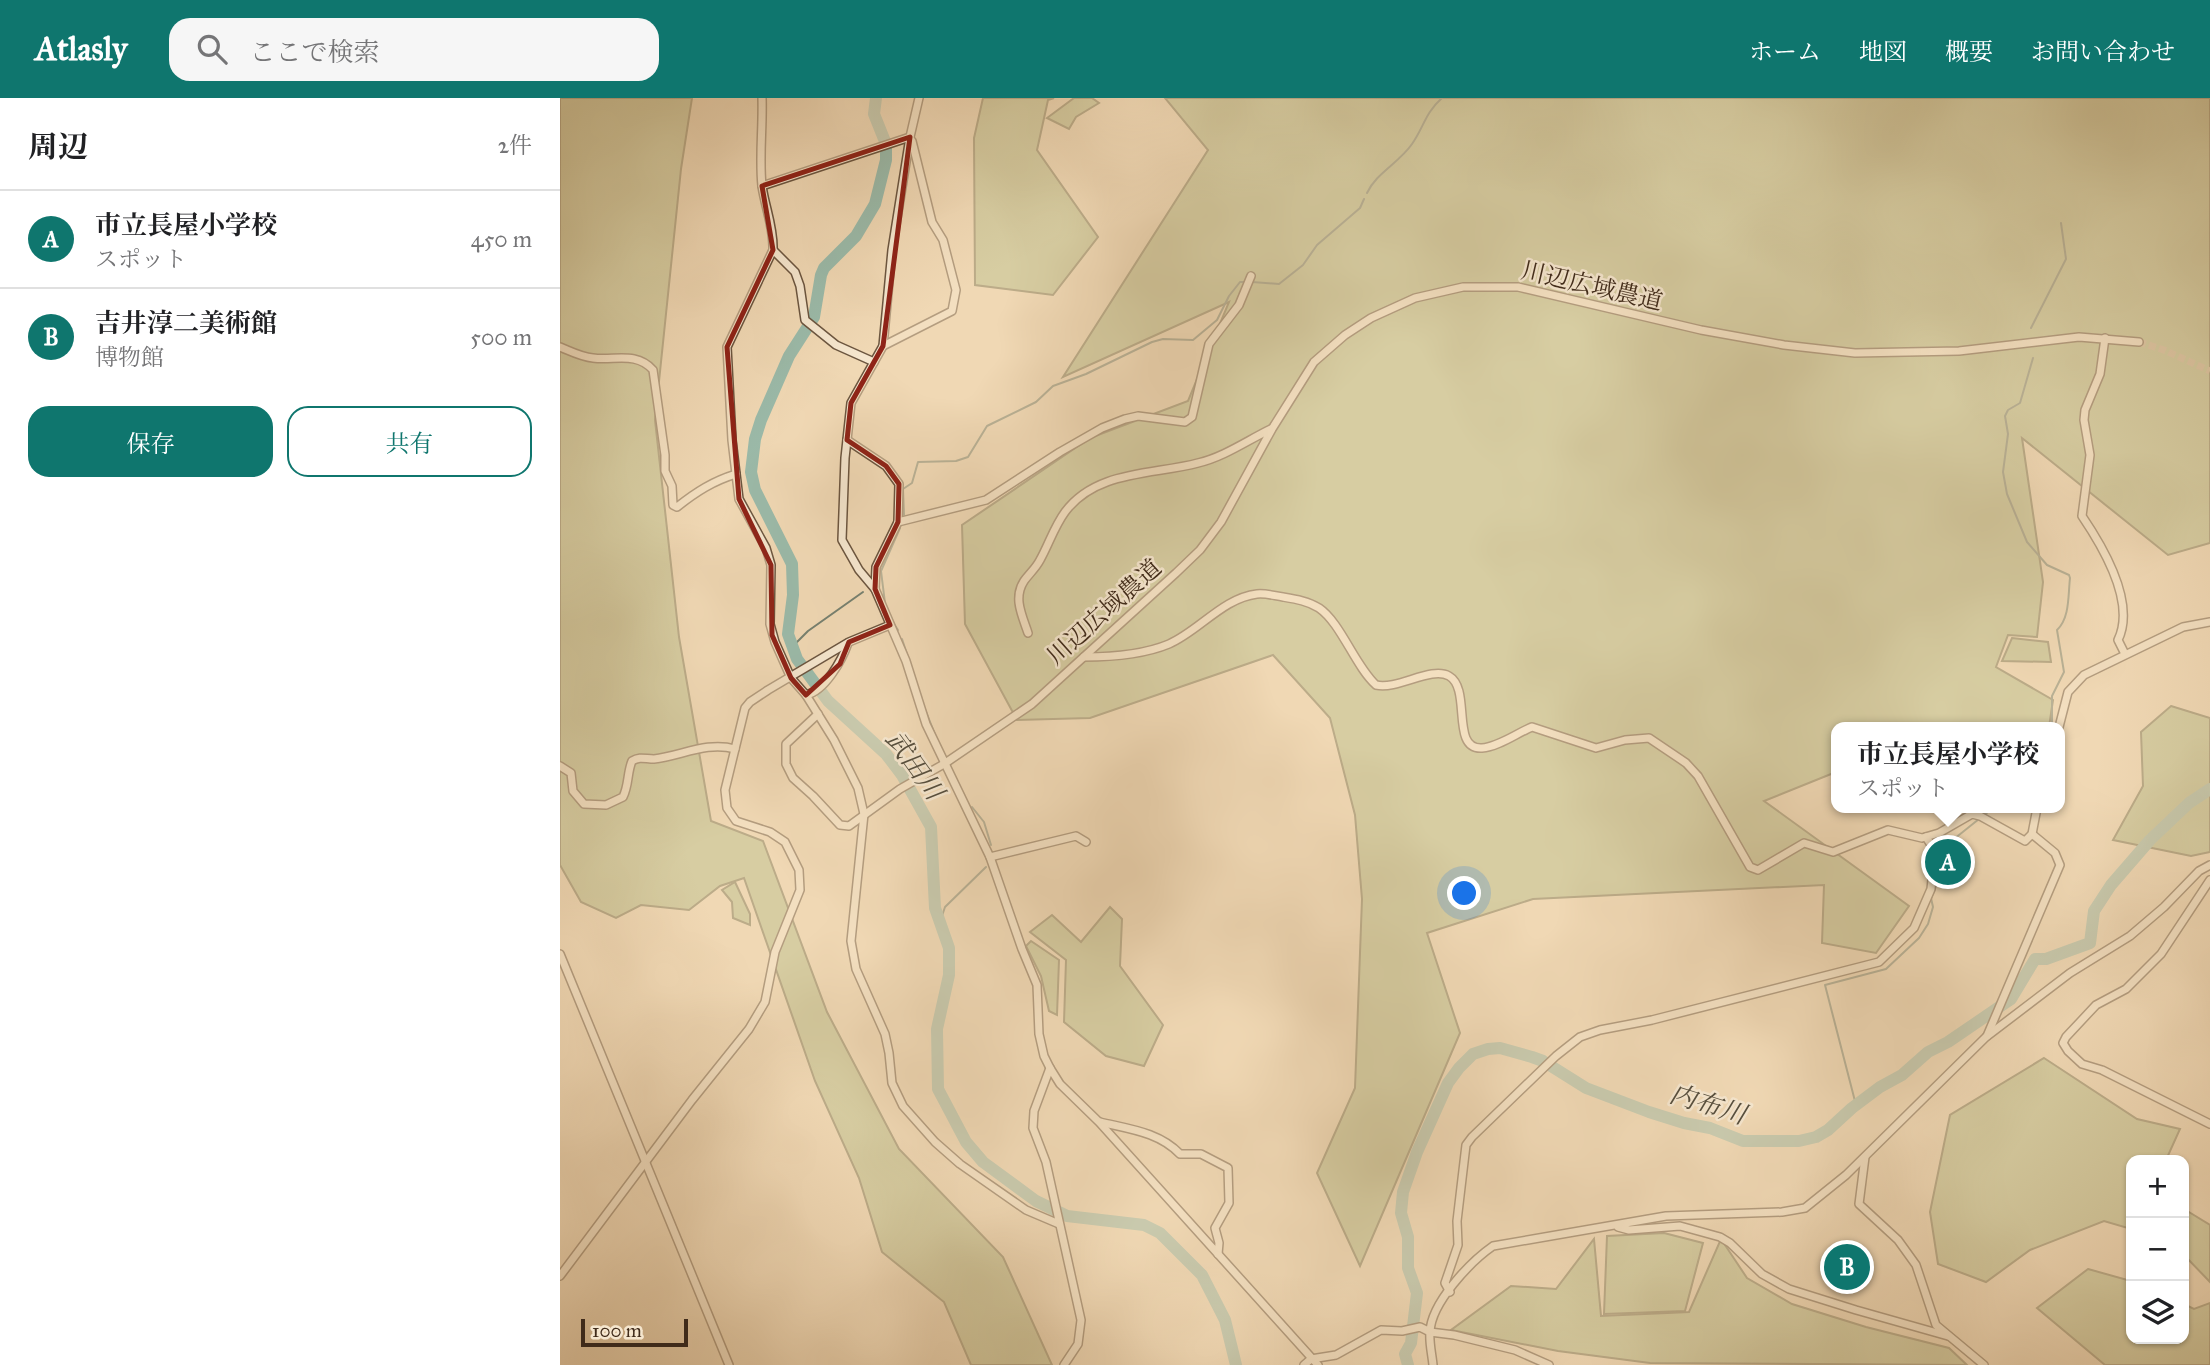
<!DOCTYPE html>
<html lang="ja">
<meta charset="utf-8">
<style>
:root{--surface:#fff;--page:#f6f6f6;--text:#202124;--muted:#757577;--line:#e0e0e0;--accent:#0f766e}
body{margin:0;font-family:"IM FELL Great Primer","Noto Serif JP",serif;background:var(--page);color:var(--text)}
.controls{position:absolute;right:21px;bottom:21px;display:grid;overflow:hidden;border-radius:14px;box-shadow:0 2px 5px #0004}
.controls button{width:63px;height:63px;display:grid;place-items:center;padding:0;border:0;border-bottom:2px solid var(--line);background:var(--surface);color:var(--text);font:35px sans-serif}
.scale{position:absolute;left:21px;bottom:18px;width:107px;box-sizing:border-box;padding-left:7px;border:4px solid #402b1a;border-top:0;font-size:19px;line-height:24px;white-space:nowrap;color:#402b1a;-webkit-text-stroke:5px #f5e6ce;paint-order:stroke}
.you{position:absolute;left:905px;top:796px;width:24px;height:24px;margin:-18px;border:5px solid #fff;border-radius:50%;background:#1a73e8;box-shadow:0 0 0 10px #1a73e833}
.badge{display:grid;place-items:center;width:46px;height:46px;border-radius:50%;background:var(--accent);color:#fff;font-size:23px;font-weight:700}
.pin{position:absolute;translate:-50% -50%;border:4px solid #fff;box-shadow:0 2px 7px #0006}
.popup{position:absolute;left:1271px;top:624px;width:234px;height:91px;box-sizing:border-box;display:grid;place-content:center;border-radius:14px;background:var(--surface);filter:drop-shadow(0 2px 5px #0005);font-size:23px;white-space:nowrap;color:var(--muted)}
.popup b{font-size:26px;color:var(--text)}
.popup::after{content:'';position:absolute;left:50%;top:100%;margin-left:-14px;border:14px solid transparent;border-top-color:var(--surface)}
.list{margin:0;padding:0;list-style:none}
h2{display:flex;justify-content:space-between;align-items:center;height:91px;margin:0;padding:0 28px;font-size:30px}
h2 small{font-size:23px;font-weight:400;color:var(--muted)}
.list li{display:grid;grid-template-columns:46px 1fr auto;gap:21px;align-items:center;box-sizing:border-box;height:98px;padding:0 28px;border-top:2px solid var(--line)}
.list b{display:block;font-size:26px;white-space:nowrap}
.list p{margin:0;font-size:23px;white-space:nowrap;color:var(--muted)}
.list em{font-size:23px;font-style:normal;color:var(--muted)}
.actions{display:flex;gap:14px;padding:21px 28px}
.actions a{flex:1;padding:16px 0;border:2px solid var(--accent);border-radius:21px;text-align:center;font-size:24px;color:var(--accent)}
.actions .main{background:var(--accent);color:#fff}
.icon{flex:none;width:38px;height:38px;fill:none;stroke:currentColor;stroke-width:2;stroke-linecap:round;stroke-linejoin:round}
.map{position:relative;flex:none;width:1650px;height:1267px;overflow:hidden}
header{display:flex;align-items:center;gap:42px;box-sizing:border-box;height:98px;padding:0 35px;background:var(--accent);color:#fff}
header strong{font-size:33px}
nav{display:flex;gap:38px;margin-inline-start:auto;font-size:24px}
.search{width:490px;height:63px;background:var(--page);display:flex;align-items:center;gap:18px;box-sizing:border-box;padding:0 24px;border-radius:21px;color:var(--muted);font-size:26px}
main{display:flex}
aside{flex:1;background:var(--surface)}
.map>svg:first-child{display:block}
.green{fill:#b9bf8d;stroke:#7c7554;stroke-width:2}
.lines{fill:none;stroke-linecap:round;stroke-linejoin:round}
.stream{stroke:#778170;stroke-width:2}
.river{stroke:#9bbaa9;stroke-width:12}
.minor-tunnel{stroke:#cdb595;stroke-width:7;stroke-dasharray:7 3.5;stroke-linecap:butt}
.minor-casing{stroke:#6c5640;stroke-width:10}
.minor{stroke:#f5e6ce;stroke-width:7}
.marked{fill:none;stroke:#8f2418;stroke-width:5;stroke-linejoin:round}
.labels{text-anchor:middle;stroke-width:5;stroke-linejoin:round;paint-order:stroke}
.street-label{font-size:24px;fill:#402b1a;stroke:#f5e6ce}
.water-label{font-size:26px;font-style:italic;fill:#574f3e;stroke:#f5e6ce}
</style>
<header>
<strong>Atlasly</strong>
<div class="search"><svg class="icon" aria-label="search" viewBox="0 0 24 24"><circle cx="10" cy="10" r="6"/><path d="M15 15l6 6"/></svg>ここで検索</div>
<nav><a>ホーム</a><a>地図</a><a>概要</a><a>お問い合わせ</a></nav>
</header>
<main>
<aside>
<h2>周辺<small>2件</small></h2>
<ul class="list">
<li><span class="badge">A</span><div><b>市立長屋小学校</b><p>スポット</p></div><em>450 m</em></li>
<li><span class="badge">B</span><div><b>吉井淳二美術館</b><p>博物館</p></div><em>500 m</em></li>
</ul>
<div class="actions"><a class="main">保存</a><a>共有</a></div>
</aside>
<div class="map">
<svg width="1650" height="1267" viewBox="0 0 1650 1267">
<rect width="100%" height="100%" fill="#f0d8b4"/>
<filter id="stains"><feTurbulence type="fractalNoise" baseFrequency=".00286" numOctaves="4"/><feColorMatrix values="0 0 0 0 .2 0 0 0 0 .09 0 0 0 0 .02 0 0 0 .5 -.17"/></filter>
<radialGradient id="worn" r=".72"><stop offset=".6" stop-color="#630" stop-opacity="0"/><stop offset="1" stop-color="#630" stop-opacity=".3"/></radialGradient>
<g class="green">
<polygon points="0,0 132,0 121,71 95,322 119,539 151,723 203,743 267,914 339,1051 443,1159 492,1267 411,1267 384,1204 322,1154 299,1080 255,983 184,780 160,788 129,812 81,807 56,820 21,804 0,767"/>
<polygon points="423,0 494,0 488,2 477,52 538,139 493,197 415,187 414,40"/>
<polygon points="514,0 532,0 539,5 516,19 509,31 487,20"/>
<polygon points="605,0 1650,0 1650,445 1608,457 1462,340 1483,484 1477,539 1448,537 1436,569 1493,602 1489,629 1276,629 1276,674 1204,703 1349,808 1316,855 1262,845 1264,787 973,801 867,835 900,935 800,1168 757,1075 795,990 802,801 795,717 770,620 713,557 530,620 457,622 405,526 402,427 530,340 628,303 669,204 503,279 648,52"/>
<polygon points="1452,540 1488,544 1491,564 1442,563"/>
<polygon points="1611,608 1650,620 1650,754 1631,758 1553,742 1583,688 1581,634"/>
<polygon points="175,784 190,816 190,827 173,820 172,804 162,792"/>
<polygon points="550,809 562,821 560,868 603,927 584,968 546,958 504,924 506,862 470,834 492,817 521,844"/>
<polygon points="471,843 499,862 497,917 489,913 481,878 466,848"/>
<polygon points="1484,960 1577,1021 1620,1031 1606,1062 1571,1062 1571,1131 1544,1123 1470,1152 1426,1184 1378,1166 1370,1114 1390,1017"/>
<polygon points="1624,1111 1650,1127 1650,1184 1624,1157"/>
<polygon points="1104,1135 1143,1145 1125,1213 1044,1216 1047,1138"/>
<polygon points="1034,1141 1041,1218 1129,1214 1161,1141 1187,1180 1232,1206 1306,1229 1389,1250 1407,1267 1090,1265 998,1253 891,1232 951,1188 996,1191"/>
<polygon points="1528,1171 1571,1183 1571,1241 1624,1241 1624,1206 1634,1211 1650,1205 1650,1267 1545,1267 1477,1210"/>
</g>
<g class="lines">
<g class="stream">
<path d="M807,95C816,75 839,65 852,46C864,29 865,15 882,0"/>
<polyline points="692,184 719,186 743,167 757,147 800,110 804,101"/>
<polyline points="1471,230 1506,161 1501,125"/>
<path d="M1473,260L1460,305L1448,312L1445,318L1448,336L1443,374L1447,396L1467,444L1487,467L1509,477L1510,480C1508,497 1510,520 1497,532L1504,574L1492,598V629"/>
<polyline points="344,417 343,391 352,385 358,364 396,363 408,359 427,328 476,304 493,288 526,276 592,244 603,241 633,242 657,222 669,198 680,184 686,184"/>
<polyline points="325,505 321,473 340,430"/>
<polyline points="334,526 338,532"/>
<polyline points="342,541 357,586"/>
<polyline points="231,550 248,533 303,494"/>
<polyline points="365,611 376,639"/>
<polyline points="412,709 424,724 431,747"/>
<polyline points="1423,718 1433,710"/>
<polyline points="380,824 385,809 426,769"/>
<polyline points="1296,1007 1265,887 1326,871 1359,840 1368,826 1373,809 1371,800 1384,768 1387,752 1394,741 1419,721"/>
</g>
<g class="river">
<polyline points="316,0 314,16 326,46 326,62 315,106 296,138 264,170 261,177 254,219 229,258 201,322 195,341 191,374 195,392 232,466 233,497 228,536 237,561 268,603 326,656 342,677 371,729 375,810 389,850 389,877 377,931 378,991 406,1044 423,1064 476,1103 507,1118 584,1127 600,1135 642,1177 665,1222 676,1267"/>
<polyline points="848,1267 845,1256 851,1245 857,1195 848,1170 848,1139 841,1115 843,1094 857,1054 888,985 899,970 913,956 928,951 940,950 972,959 983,963 1026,990 1089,1014 1124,1025 1150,1030 1183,1043 1239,1043 1256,1039 1268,1032 1292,1010 1320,989 1342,977 1368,954 1388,944 1451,901 1475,861 1486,861 1530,845 1534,813 1551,787 1590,742 1629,705 1650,691"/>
</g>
<polyline class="minor-tunnel" points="1579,244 1604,252 1650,273"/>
<defs>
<g id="minor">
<path d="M202,0C203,30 199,58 202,88C205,109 214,130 213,152L167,249L172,342L179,401L206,450L211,467L210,526L215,544L231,580L246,597L274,642L298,690L304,716L291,843L296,871L325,936L329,955L332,985L343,1008L375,1044L400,1066L466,1112L499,1126"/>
<polyline points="359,0 350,39 332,152 323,248 291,305 285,360 282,442 299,472 315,491 346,563 366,626 430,759 462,851 477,887 479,936 484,958 490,970 500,986 539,1024 758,1267"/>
<polyline points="202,88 350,39"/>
<polyline points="213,152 235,174 240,188 245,222 276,247 314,264"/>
<path d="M1545,240L1540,276L1525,312L1524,322L1530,357L1522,418C1543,449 1576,505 1558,542L1565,556"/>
<polyline points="323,248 392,213 396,192 383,142 372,124 352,43"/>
<path d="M0,249C10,253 21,259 33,260C54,263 76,253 93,272L105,357V373L112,388L113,407L117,409C136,394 153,383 176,376"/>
<polyline points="287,342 326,368 339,386 338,424 316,469 315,491"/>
<polyline points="338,424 426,402 500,354 542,330 565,321 578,318 625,324 632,319 649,246 679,207 691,178"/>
<path d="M468,535C462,517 453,500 464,483C469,476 476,470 480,462C489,446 494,429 505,414C536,372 593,377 638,365C664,359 688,342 711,331"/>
<path d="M524,559C550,559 585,556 609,546C639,533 663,500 697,496C706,495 715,498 723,499C735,501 748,503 759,510C781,525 795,568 816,587C838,592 871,568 889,578C912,591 890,652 922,650C938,649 957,635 972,629L1036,650L1065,642L1089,640L1126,665L1138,678L1190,769L1198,772L1244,745L1273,754L1328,732L1362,740L1379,735L1412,716L1420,718L1465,743L1472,736L1477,710"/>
<path d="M246,597C265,593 282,562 288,545"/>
<polyline points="258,616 226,646 226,666 233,680 253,698 280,727 289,728 340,691 384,666 472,606 616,475 640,452 661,424 712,331 754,264 785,237 811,220 855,200 903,189 958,189 1141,232 1224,247 1295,255 1399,253 1519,239 1579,244"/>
<polyline points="1499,629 1508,594 1524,577 1623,529 1650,524"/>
<path d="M0,668L11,675L13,693L24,706L46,707L63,699C69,687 67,675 72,663C80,658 85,661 94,661C121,658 147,643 175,651"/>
<polyline points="430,759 516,738 526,744"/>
<polyline points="1650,782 1601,856 1566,891 1536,907 1506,939 1503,945 1508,953 1522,966 1542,972 1650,1026"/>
<polyline points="0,856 169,1267"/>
<polyline points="1427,938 1500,767 1495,755 1472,736"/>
<polyline points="490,970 474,1013 473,1030 486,1064 521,1222 518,1246 504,1267"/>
<path d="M540,1024C569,1031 599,1034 620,1056H641L668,1070L669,1105L655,1130L659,1145L658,1156"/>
<polyline points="1305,1059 1299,1106 1338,1142 1356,1167 1376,1227 1424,1267"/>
<polyline points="1058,1129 1069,1132 1120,1128 1160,1139 1170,1145 1202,1176 1229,1191 1296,1212 1388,1238"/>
<polyline points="0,1178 132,1002 189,931 205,904 215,854 240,792 239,772 225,744 210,734 176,723 167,710 165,692 185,610 190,604 208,592 289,544 330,527"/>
<polyline points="890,1194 885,1185 898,1147 897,1123 906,1047 912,1039 996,958 1020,939 1040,932 1092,922 1319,864 1354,830 1371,791 1375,753 1366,739"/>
<polyline points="744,1267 751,1261 776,1257 821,1232 842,1233 860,1229 870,1234 894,1237 955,1252 989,1267"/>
<path d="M873,1267C872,1256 869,1245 870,1234C871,1205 910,1164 933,1148L1106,1118L1222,1114L1245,1110L1286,1077L1426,939L1510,875L1570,838L1604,809L1639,773L1650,767"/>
</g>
</defs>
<use href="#minor" class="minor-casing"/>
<use href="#minor" class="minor"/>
</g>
<path d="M0 0H1650V1267H0ZM350,39L323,248L291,305L287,342L326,368L339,386L338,424L316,469L315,491L330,527L289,544L280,566L246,597L231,580L212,537L211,467L179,401L167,249L213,152L202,88Z" fill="#f0d8b4" fill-opacity=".55" fill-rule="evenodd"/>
<path class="marked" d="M350,39L323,248L291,305L287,342L326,368L339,386L338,424L316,469L315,491L330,527L289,544L280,566L246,597L231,580L212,537L211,467L179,401L167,249L213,152L202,88Z"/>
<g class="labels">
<g class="street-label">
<text transform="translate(1032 188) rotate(13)" y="8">川辺広域農道</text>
<text transform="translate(544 514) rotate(-42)" y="8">川辺広域農道</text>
</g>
<g class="water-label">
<text transform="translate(355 667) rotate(54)" y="9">武田川</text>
<text transform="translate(1148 1006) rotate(17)" y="9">内布川</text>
</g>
</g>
<rect width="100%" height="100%" filter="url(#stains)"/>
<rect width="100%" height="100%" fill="url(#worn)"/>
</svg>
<div class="controls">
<button>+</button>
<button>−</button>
<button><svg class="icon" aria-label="layers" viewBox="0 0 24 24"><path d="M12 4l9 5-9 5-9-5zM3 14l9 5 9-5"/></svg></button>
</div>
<div class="scale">100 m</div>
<div class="you"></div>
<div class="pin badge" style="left:1388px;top:764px">A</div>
<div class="popup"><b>市立長屋小学校</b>スポット</div>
<div class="pin badge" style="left:1287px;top:1169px">B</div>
</div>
</main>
